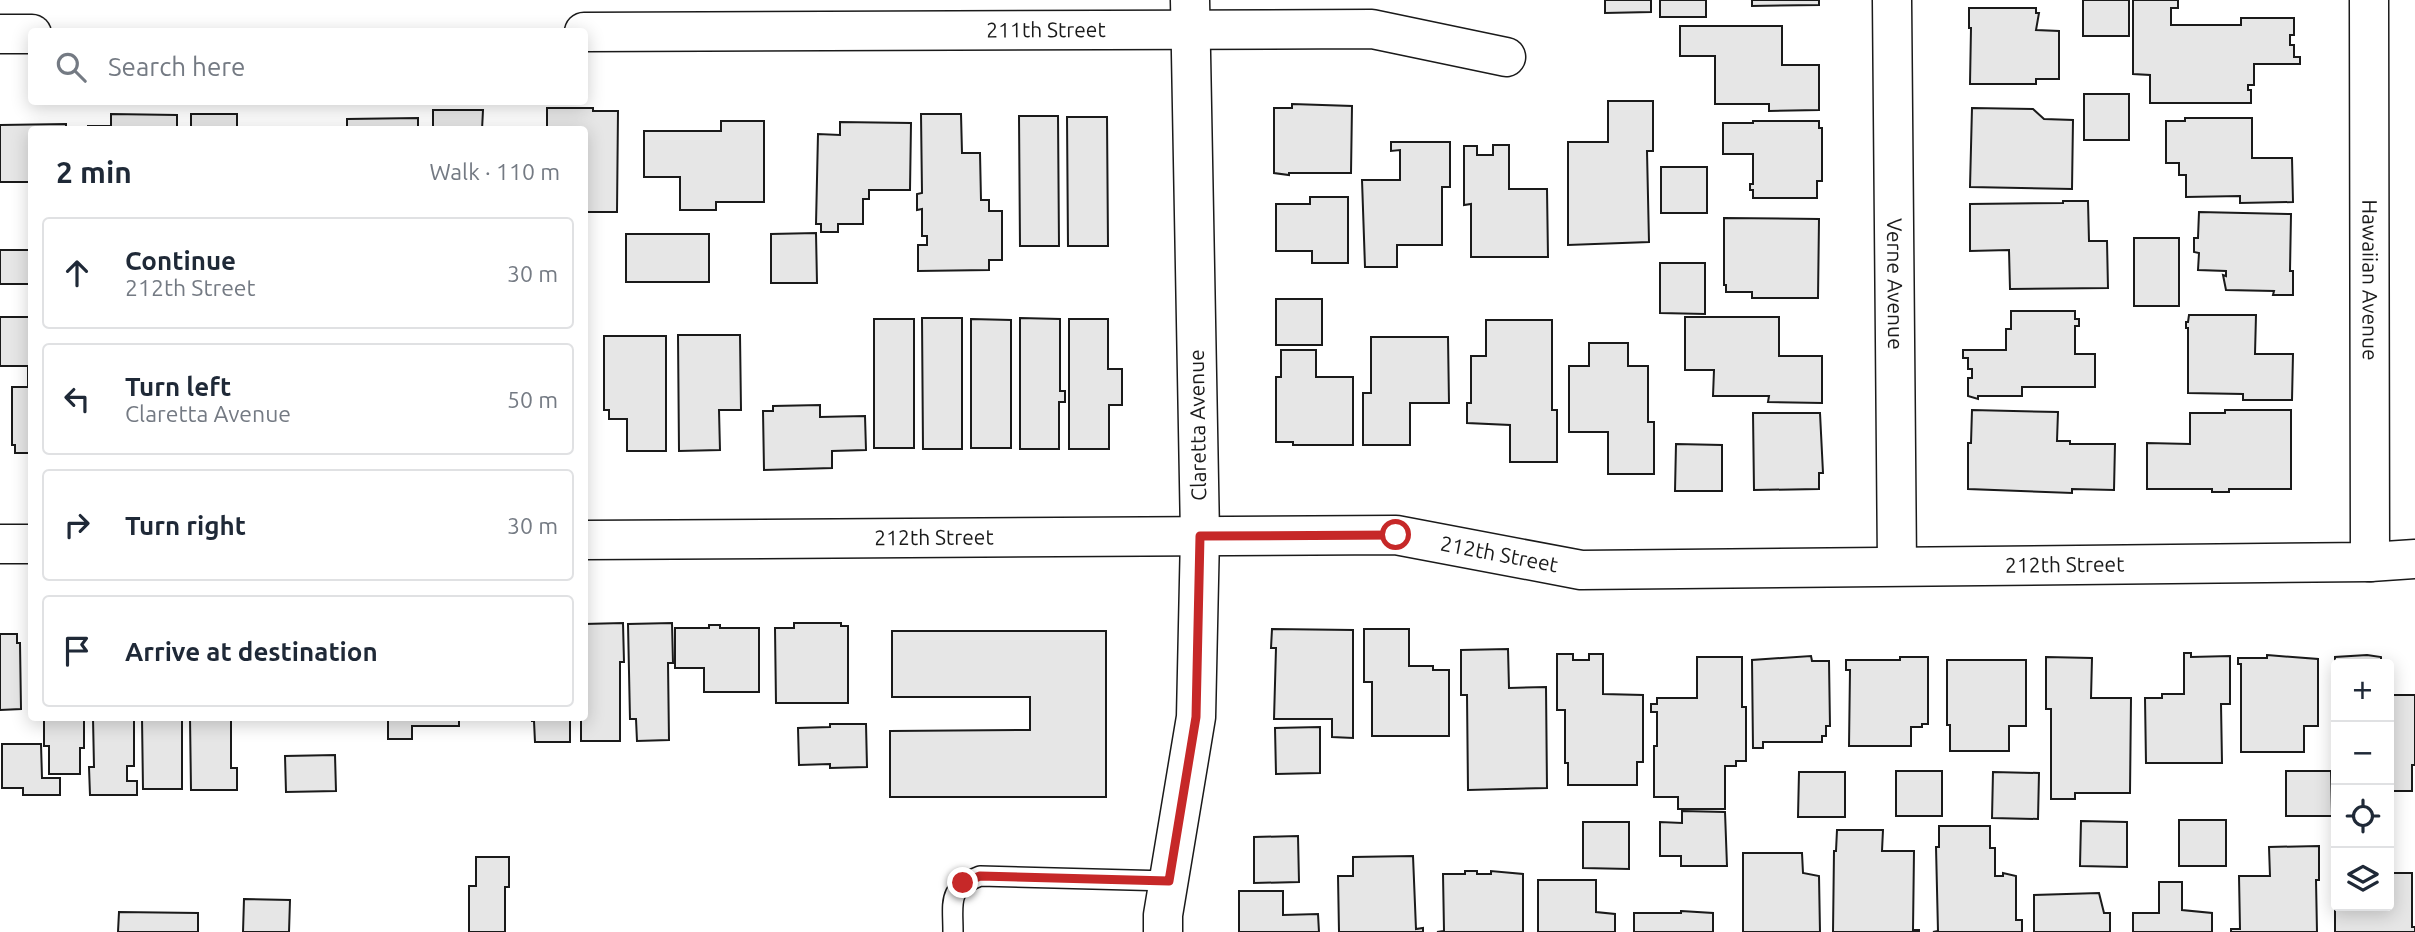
<!DOCTYPE html>
<meta charset="utf-8">
<style>
:root{--surface:#fff;--page:#f2f2f3;--text:#1f2937;--muted:#747a83;--line:#e0e1e3}
body{margin:0;font-family:Ubuntu,sans-serif;background:var(--page);color:var(--text)}
.controls{position:absolute;right:21px;bottom:21px;display:grid;overflow:hidden;border-radius:7px;box-shadow:0 4px 18px #0003}
.controls button{width:63px;height:63px;display:grid;place-items:center;padding:0;border:0;border-bottom:2px solid var(--line);background:var(--surface);color:var(--text);font:35px sans-serif}
.stop{position:absolute;width:21px;height:21px;margin:-16px;border:5px solid #c62828;border-radius:50%;background:#fff}
.stop.end{background:#c62828;border-color:#fff;box-shadow:0 2px 7px #0008}
.list{margin:0;padding:0;list-style:none}
h2{display:flex;justify-content:space-between;align-items:center;height:91px;margin:0;padding:0 28px;font-size:30px}
h2 small{font-size:23px;font-weight:400;color:var(--muted)}
.list li{display:grid;grid-template-columns:46px 1fr auto;gap:21px;align-items:center;box-sizing:border-box;height:112px;margin:0 14px 14px;padding:0 14px;border:2px solid var(--line);border-radius:7px}
.list b{display:block;font-size:26px;white-space:nowrap}
.list p{margin:0;font-size:23px;white-space:nowrap;color:var(--muted)}
.list em{font-size:23px;font-style:normal;color:var(--muted)}
.icon{flex:none;width:38px;height:38px;fill:none;stroke:currentColor;stroke-width:2;stroke-linecap:round;stroke-linejoin:round}
.map{position:relative;flex:none;width:2415px;height:932px;overflow:hidden}
.search{position:absolute;background:var(--surface);box-shadow:0 4px 18px #0003;left:28px;top:28px;width:560px;height:77px;display:flex;align-items:center;gap:18px;box-sizing:border-box;padding:0 24px;border-radius:7px;color:var(--muted);font-size:26px}
.panel{position:absolute;background:var(--surface);box-shadow:0 4px 18px #0003;left:28px;top:126px;width:560px;height:595px;border-radius:7px}
.map>svg:first-child{display:block}
.building{fill:#e6e6e6;stroke:#1a1a1a;stroke-width:2}
.lines{fill:none;stroke-linecap:round;stroke-linejoin:round}
.service-casing{stroke:#1a1a1a;stroke-width:22}
.minor-casing{stroke:#1a1a1a;stroke-width:41}
.service{stroke:#fff;stroke-width:19}
.minor{stroke:#fff;stroke-width:38}
.route{stroke:#c62828;stroke-width:9}
.labels{text-anchor:middle;stroke-width:5;stroke-linejoin:round;paint-order:stroke}
.street-label{font-size:21px;fill:#1a1a1a;stroke:#fff}
</style>
<div class="map">
<svg width="2415" height="932" viewBox="0 0 2415 932">
<rect width="100%" height="100%" fill="#fff"/>
<g class="building">
<polygon points="1605,0 1651,0 1651,12 1605,13"/>
<rect x="1660" y="0" width="46" height="17"/>
<polygon points="1752,0 1819,0 1819,5 1752,6"/>
<rect x="2083" y="0" width="46" height="36"/>
<polygon points="2133,0 2178,0 2178,8 2171,8 2171,25 2241,25 2241,18 2294,18 2294,35 2290,35 2290,45 2294,45 2294,57 2300,57 2300,64 2254,64 2254,85 2248,85 2248,90 2251,90 2251,103 2150,103 2150,75 2133,74"/>
<polygon points="1969,8 2036,8 2036,13 2039,13 2036,30 2059,31 2059,79 2036,79 2036,84 1970,84 1971,28 1969,28"/>
<polygon points="1680,26 1782,26 1782,65 1819,65 1819,110 1769,111 1769,104 1715,104 1715,56 1680,56"/>
<rect x="2084" y="94" width="45" height="46"/>
<polygon points="1608,101 1653,101 1653,151 1647,151 1649,242 1568,245 1568,142 1608,142"/>
<polygon points="1292,104 1352,106 1351,173 1289,173 1289,175 1274,173 1274,108 1292,108"/>
<polygon points="547,108 593,108 593,111 618,111 617,212 584,212 584,130 547,130"/>
<polygon points="1972,108 2033,109 2044,119 2073,120 2072,189 1970,187"/>
<polygon points="433,110 483,110 482,130 433,130"/>
<polygon points="111,114 177,115 177,130 88,130 88,126 111,126"/>
<rect x="191" y="114" width="46" height="16"/>
<polygon points="921,114 961,114 962,153 980,153 981,200 989,200 989,211 1002,211 1002,260 989,260 989,270 918,271 918,245 927,245 927,236 922,236 922,209 917,210 917,194 922,193"/>
<polygon points="1019,116 1058,116 1059,246 1020,246"/>
<polygon points="1067,117 1107,117 1108,246 1068,246"/>
<polygon points="418,118 418,130 347,130 347,119"/>
<polygon points="2185,118 2252,118 2252,158 2292,158 2293,202 2240,203 2240,196 2186,197 2186,175 2179,175 2179,163 2166,163 2166,121 2185,121"/>
<polygon points="721,121 764,121 764,202 716,202 716,210 680,210 680,177 644,177 644,131 721,131"/>
<polygon points="1753,121 1819,121 1819,128 1822,128 1822,181 1817,181 1817,198 1753,198 1753,190 1750,190 1750,184 1753,184 1753,154 1723,154 1723,123 1753,123"/>
<polygon points="840,122 911,123 910,190 869,190 869,199 863,199 863,224 838,224 838,232 821,232 821,224 816,224 818,134 840,135"/>
<polygon points="66,124 66,130 32,130 32,182 0,182 0,125"/>
<polygon points="1391,142 1450,142 1450,187 1442,187 1442,245 1397,245 1397,267 1365,267 1362,180 1400,180 1400,150 1391,151"/>
<polygon points="1493,145 1509,145 1509,189 1547,189 1548,257 1471,257 1471,204 1464,205 1464,146 1477,146 1477,155 1493,155"/>
<rect x="1661" y="167" width="46" height="46"/>
<polygon points="1310,197 1348,197 1348,263 1312,263 1312,251 1276,251 1276,204 1310,204"/>
<polygon points="2063,201 2088,201 2089,241 2107,241 2108,288 2010,289 2009,250 1970,251 1970,204 2063,203"/>
<polygon points="2199,212 2291,214 2290,271 2293,271 2293,295 2273,295 2274,291 2226,290 2223,275 2226,276 2226,271 2198,270 2199,253 2194,252 2194,238 2198,238"/>
<polygon points="1724,218 1819,219 1818,298 1752,298 1752,292 1726,292 1726,285 1724,285"/>
<polygon points="816,233 817,283 771,283 771,234"/>
<rect x="626" y="234" width="83" height="48"/>
<rect x="2134" y="238" width="45" height="68"/>
<rect x="0" y="250" width="32" height="34"/>
<polygon points="1660,263 1705,263 1705,314 1660,313"/>
<rect x="1276" y="299" width="46" height="46"/>
<polygon points="2011,311 2075,311 2075,319 2079,319 2079,326 2075,326 2075,354 2095,354 2095,387 2022,387 2022,396 1978,396 1978,399 1968,396 1968,378 1972,378 1972,369 1968,369 1968,358 1963,358 1963,350 2006,350 2006,329 2011,329"/>
<polygon points="2189,315 2256,315 2255,354 2293,354 2292,400 2243,400 2243,394 2188,393 2188,328 2186,328 2186,322 2188,322"/>
<polygon points="0,317 32,317 32,453 15,453 15,445 12,445 12,387 28,387 28,366 0,366"/>
<polygon points="1685,317 1779,317 1779,356 1822,356 1822,403 1768,402 1769,396 1713,396 1714,370 1685,370"/>
<polygon points="922,318 962,318 962,449 923,449"/>
<polygon points="1020,318 1060,319 1060,391 1065,391 1065,402 1059,402 1059,449 1020,449"/>
<rect x="874" y="319" width="40" height="129"/>
<polygon points="971,319 1011,320 1011,448 971,448"/>
<polygon points="1069,319 1108,319 1108,369 1122,369 1122,405 1109,405 1109,449 1069,449"/>
<polygon points="1486,320 1552,320 1552,410 1557,410 1557,462 1510,462 1510,425 1467,423 1467,403 1471,403 1471,356 1486,356"/>
<polygon points="678,335 740,335 741,410 719,410 720,450 679,451"/>
<polygon points="604,336 666,336 666,451 627,451 627,419 609,419 609,410 604,410"/>
<polygon points="1371,337 1448,337 1449,403 1410,403 1410,445 1363,445 1363,393 1371,393"/>
<polygon points="1589,343 1628,343 1628,366 1648,366 1648,422 1654,422 1654,474 1608,474 1608,432 1569,432 1569,366 1589,366"/>
<polygon points="1281,350 1316,350 1316,377 1353,377 1353,445 1293,445 1293,442 1276,442 1276,377 1281,377"/>
<polygon points="820,405 820,417 865,416 866,450 832,451 832,468 764,470 763,411 773,411 773,406"/>
<polygon points="1972,410 2058,412 2057,441 2070,441 2070,444 2115,444 2114,490 2072,489 2072,493 1968,489 1968,443 1971,443"/>
<polygon points="2225,410 2291,410 2291,489 2229,489 2229,492 2212,492 2212,489 2147,489 2147,443 2190,444 2190,413 2225,413"/>
<polygon points="1753,413 1820,413 1823,473 1819,473 1819,489 1754,490"/>
<polygon points="1676,444 1722,445 1722,491 1675,491"/>
<polygon points="623,623 624,662 620,662 620,741 581,741 581,718 584,718 584,624"/>
<polygon points="672,623 673,663 668,663 669,740 637,741 636,719 630,719 628,624"/>
<polygon points="794,623 841,623 841,626 848,626 848,703 776,703 775,628 794,628"/>
<polygon points="709,625 720,625 720,628 759,628 759,692 704,692 704,668 675,668 675,628 709,628"/>
<polygon points="1272,629 1353,630 1353,738 1332,737 1332,719 1274,719 1276,648 1271,648"/>
<polygon points="1364,629 1409,629 1409,666 1433,666 1433,670 1449,670 1449,736 1372,736 1372,682 1364,682"/>
<polygon points="892,631 1106,631 1106,797 890,797 890,731 1030,730 1030,697 892,697"/>
<polygon points="0,634 17,634 17,643 20,643 21,709 0,710"/>
<polygon points="1508,649 1509,688 1546,687 1547,788 1468,790 1467,695 1461,695 1461,650"/>
<polygon points="2184,653 2191,653 2191,657 2230,656 2230,704 2221,704 2222,763 2146,763 2145,698 2162,698 2162,694 2184,694"/>
<polygon points="1557,654 1573,654 1573,660 1589,660 1589,654 1603,654 1603,694 1643,695 1643,762 1637,762 1637,785 1568,785 1568,763 1565,763 1565,710 1557,710"/>
<polygon points="2267,655 2318,659 2318,726 2304,726 2304,752 2241,752 2241,664 2238,664 2238,658 2267,658"/>
<polygon points="2367,655 2381,657 2381,664 2336,664 2335,708 2335,657"/>
<polygon points="1811,656 1812,661 1829,661 1830,726 1826,726 1826,736 1822,736 1822,742 1763,742 1763,748 1753,748 1752,660"/>
<polygon points="1697,657 1742,657 1742,707 1746,707 1746,761 1736,761 1736,766 1725,766 1725,809 1678,809 1678,797 1654,797 1654,746 1657,746 1657,712 1651,712 1651,704 1657,704 1657,698 1697,698"/>
<polygon points="1900,657 1928,657 1928,724 1922,724 1922,727 1911,727 1911,746 1849,746 1850,670 1846,670 1846,660 1900,660"/>
<polygon points="2046,657 2092,658 2091,698 2131,698 2130,793 2075,793 2075,799 2051,799 2051,709 2046,709"/>
<polygon points="1947,660 2026,660 2026,726 2009,726 2009,751 1950,751 1950,725 1947,725"/>
<polygon points="2389,695 2415,695 2415,765 2412,765 2412,791 2389,791"/>
<polygon points="44,718 84,718 84,748 80,748 80,774 49,774 49,746 44,746"/>
<polygon points="93,718 134,718 134,766 127,766 127,781 137,781 137,795 90,795 89,767 94,767"/>
<polygon points="138,718 182,718 182,789 143,789 142,718"/>
<polygon points="190,718 231,718 231,768 237,768 237,790 191,790"/>
<polygon points="388,718 459,718 459,726 412,726 412,739 388,739"/>
<polygon points="532,718 570,718 570,742 535,742 534,721 532,721"/>
<polygon points="830,724 866,724 867,767 830,768 830,764 799,765 798,728 830,727"/>
<polygon points="1320,727 1320,773 1276,774 1275,728"/>
<polygon points="2,744 41,744 42,778 60,778 60,795 23,795 23,788 2,788"/>
<polygon points="335,755 336,791 286,792 285,756"/>
<rect x="1896" y="771" width="46" height="45"/>
<polygon points="2286,771 2331,771 2332,816 2286,816"/>
<polygon points="1799,772 1845,772 1845,817 1798,817"/>
<polygon points="1993,772 2039,773 2038,819 1992,818"/>
<polygon points="1682,811 1725,812 1727,866 1681,866 1681,856 1660,856 1660,822 1682,823"/>
<rect x="2179" y="820" width="47" height="46"/>
<polygon points="2081,821 2127,822 2127,867 2080,866"/>
<polygon points="1583,822 1629,822 1629,869 1583,868"/>
<polygon points="1939,826 1990,826 1990,848 1995,848 1995,876 2003,876 2003,873 2016,876 2016,920 2022,920 2022,932 1933,932 1938,931 1936,847 1939,847"/>
<polygon points="1837,830 1883,830 1882,851 1914,851 1913,930 1919,930 1919,932 1833,932 1834,851 1836,851"/>
<polygon points="1298,836 1299,882 1254,883 1254,837"/>
<polygon points="2319,846 2319,880 2316,880 2317,932 2231,932 2231,929 2240,929 2239,876 2270,876 2269,847"/>
<polygon points="1743,853 1802,853 1803,873 1819,876 1820,932 1743,932"/>
<polygon points="1413,856 1416,929 1423,928 1423,932 1339,932 1338,876 1353,876 1353,857"/>
<polygon points="476,857 509,857 509,887 505,887 505,932 469,932 469,886 476,886"/>
<polygon points="1465,871 1477,871 1477,874 1491,874 1491,871 1523,874 1523,932 1437,932 1444,931 1443,874 1465,874"/>
<polygon points="2335,873 2336,906 2389,906 2389,873 2412,873 2412,927 2415,927 2415,932 2335,932"/>
<polygon points="1538,880 1596,880 1596,912 1615,914 1615,932 1538,932"/>
<polygon points="2159,882 2182,882 2182,910 2212,913 2212,932 2133,932 2133,913 2159,913"/>
<polygon points="1239,891 1283,891 1283,915 1318,914 1319,932 1239,932"/>
<polygon points="2099,893 2104,913 2110,913 2110,932 2034,932 2034,895"/>
<polygon points="244,899 290,900 289,932 243,932"/>
<polygon points="1681,911 1713,913 1713,932 1634,932 1634,913 1681,913"/>
<polygon points="119,912 198,913 198,932 118,932"/>
</g>
<g class="lines">
<defs>
<path id="service" d="M953,932C953,901 947,889 980,876L1169,881"/>
<g id="minor">
<path id="s1" d="M1892,0L1897,566"/>
<path id="s2" d="M2369,0L2370,562"/>
<path id="s3" d="M584,32L1372,29L1506,57"/>
<polyline points="0,34 32,34"/>
<path id="s4" d="M584,540L1396,535L1581,570L2370,562L2415,559"/>
<polyline points="0,544 32,544"/>
<polyline points="1163,932 1163,915 1196,717 1200,535 1190,0"/>
</g>
</defs>
<use href="#service" class="service-casing"/>
<use href="#minor" class="minor-casing"/>
<use href="#service" class="service"/>
<use href="#minor" class="minor"/>
</g>
<g class="lines">
<polyline class="route" points="963,883 980,876 1169,881 1196,717 1200,536 1396,535"/>
</g>
<g class="labels">
<g class="street-label">
<text dy="7" stroke="none"><textPath href="#s3" startOffset="462">211th Street</textPath></text>
<text dy="7" stroke="none"><textPath href="#s2" startOffset="280">Hawaiian Avenue</textPath></text>
<text dy="7" stroke="none"><textPath href="#s1" startOffset="284">Verne Avenue</textPath></text>
<text transform="translate(1198 425) rotate(-91)" y="7">Claretta Avenue</text>
<text dy="7" stroke="none"><textPath href="#s4" startOffset="350">212th Street</textPath></text>
<text dy="7" stroke="none"><textPath href="#s4" startOffset="917">212th Street</textPath></text>
<text dy="7" stroke="none"><textPath href="#s4" startOffset="1484">212th Street</textPath></text>
</g>
</g>
</svg>
<div class="controls">
<button>+</button>
<button>−</button>
<button><svg class="icon" aria-label="locate" viewBox="0 0 24 24"><circle cx="12" cy="12" r="6"/><path d="M12 2v4M12 18v4M2 12h4M18 12h4"/></svg></button>
<button><svg class="icon" aria-label="layers" viewBox="0 0 24 24"><path d="M12 4l9 5-9 5-9-5zM3 14l9 5 9-5"/></svg></button>
</div>
<div class="stop" style="left:1396px;top:535px"></div>
<div class="stop end" style="left:963px;top:883px"></div>
<div class="search"><svg class="icon" aria-label="search" viewBox="0 0 24 24"><circle cx="10" cy="10" r="6"/><path d="M15 15l6 6"/></svg>Search here</div>
<section class="panel">
<h2>2 min<small>Walk · 110 m</small></h2>
<ul class="list">
<li><svg class="icon" aria-label="ahead" viewBox="0 0 24 24"><path d="M12 20V5M6 11l6-6 6 6"/></svg><div><b>Continue</b><p>212th Street</p></div><em>30 m</em></li>
<li><svg class="icon" aria-label="left" viewBox="0 0 24 24"><path d="M17 20v-9H6M10 6l-5 5 5 5"/></svg><div><b>Turn left</b><p>Claretta Avenue</p></div><em>50 m</em></li>
<li><svg class="icon" aria-label="right" viewBox="0 0 24 24"><path d="M7 20v-9h11M14 6l5 5-5 5"/></svg><div><b>Turn right</b></div><em>30 m</em></li>
<li><svg class="icon" aria-label="arrive" viewBox="0 0 24 24"><path d="M6 21V4h12l-3 4 3 4H6"/></svg><div><b>Arrive at destination</b></div></li>
</ul>
</section>
</div>
